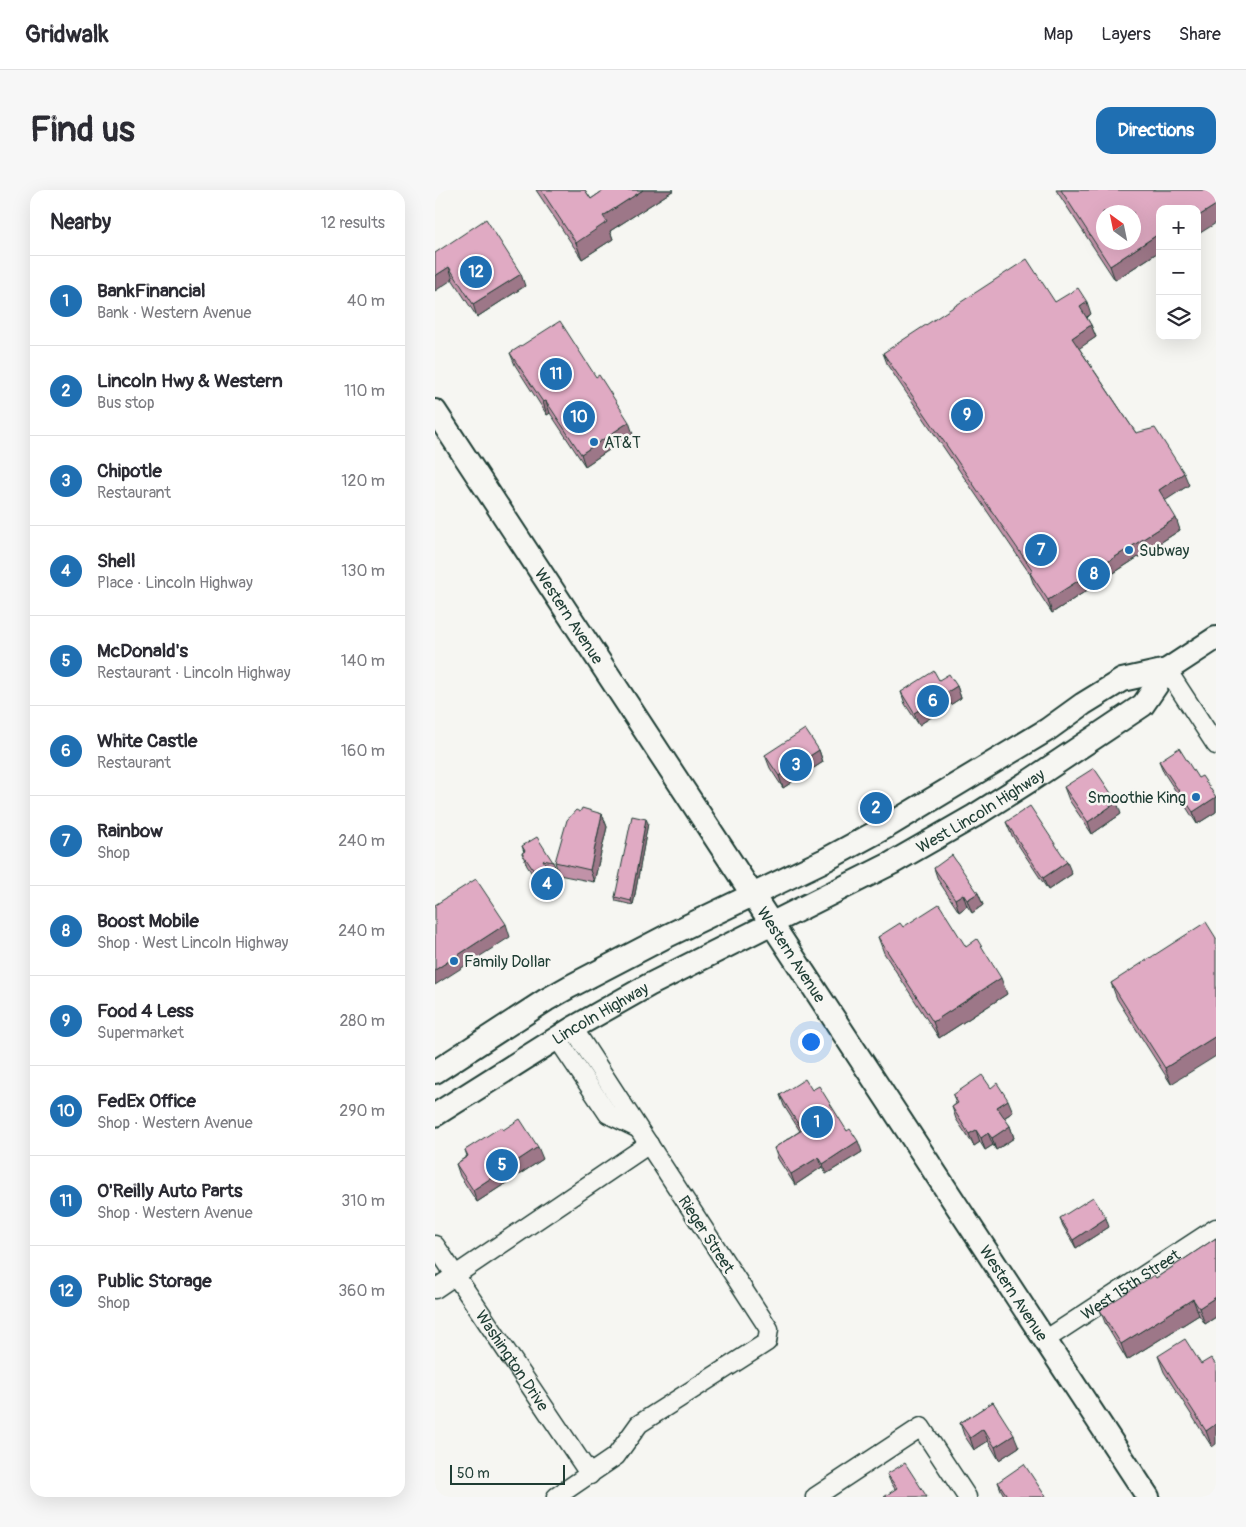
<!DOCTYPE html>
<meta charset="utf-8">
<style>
:root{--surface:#fff;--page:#f7f7f7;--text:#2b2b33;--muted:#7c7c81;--line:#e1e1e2;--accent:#1f6fb2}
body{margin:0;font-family:Pangolin,sans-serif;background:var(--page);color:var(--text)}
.controls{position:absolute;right:15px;top:15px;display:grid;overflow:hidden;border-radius:10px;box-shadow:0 5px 20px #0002}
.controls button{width:45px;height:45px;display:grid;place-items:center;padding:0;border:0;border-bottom:1px solid var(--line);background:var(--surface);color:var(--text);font:25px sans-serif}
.compass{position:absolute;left:661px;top:15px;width:45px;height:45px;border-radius:50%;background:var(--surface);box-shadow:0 5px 20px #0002;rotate:327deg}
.scale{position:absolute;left:15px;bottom:12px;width:115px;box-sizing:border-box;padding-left:5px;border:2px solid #1f3d34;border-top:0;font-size:14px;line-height:18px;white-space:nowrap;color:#1f3d34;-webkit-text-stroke:4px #f6f6f2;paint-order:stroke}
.you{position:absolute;left:375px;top:851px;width:18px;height:18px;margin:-12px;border:4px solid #fff;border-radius:50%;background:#1a73e8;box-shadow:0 0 0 8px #1a73e833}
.badge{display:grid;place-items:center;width:32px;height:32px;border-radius:50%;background:var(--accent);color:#fff;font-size:16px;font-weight:700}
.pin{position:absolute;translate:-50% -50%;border:2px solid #fff;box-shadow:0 1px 5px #0006}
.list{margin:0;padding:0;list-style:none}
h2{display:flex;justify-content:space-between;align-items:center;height:65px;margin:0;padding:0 20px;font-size:21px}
h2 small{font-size:16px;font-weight:400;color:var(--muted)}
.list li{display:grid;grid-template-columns:32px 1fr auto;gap:15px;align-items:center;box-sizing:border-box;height:90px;padding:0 20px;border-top:1px solid var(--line)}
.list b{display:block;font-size:19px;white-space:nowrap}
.list p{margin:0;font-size:16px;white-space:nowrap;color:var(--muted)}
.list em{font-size:16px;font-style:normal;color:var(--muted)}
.icon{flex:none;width:28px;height:28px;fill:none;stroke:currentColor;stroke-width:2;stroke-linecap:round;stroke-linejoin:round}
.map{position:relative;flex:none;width:781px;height:1307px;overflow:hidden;border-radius:15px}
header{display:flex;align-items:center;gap:30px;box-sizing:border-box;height:70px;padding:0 25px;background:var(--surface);border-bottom:1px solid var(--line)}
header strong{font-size:24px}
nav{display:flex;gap:28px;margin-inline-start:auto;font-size:18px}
.intro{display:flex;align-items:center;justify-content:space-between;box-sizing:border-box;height:120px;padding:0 30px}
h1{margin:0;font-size:35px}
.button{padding:12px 22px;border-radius:15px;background:var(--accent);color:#fff;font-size:18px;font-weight:700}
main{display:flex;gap:30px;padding:0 30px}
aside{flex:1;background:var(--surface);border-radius:15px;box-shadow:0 5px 20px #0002}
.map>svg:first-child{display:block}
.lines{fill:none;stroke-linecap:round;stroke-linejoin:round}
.minor-casing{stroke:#1f3d34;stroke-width:21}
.major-casing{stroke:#1f3d34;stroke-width:26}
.minor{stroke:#f6f6f2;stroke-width:18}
.major{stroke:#f6f6f2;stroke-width:22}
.wall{fill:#c192a8;stroke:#1f3d34}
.shaded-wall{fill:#9d7788;stroke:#1f3d34}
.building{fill:#e0aac3;stroke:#1f3d34;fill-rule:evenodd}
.poi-dot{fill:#1f6fb2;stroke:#f6f6f2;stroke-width:2}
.labels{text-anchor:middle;stroke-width:5;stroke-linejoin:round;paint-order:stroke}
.poi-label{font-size:16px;fill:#1f3d34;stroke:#f6f6f2;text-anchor:start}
.street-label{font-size:16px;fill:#1f3d34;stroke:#f6f6f2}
</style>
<header>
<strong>Gridwalk</strong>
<nav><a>Map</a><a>Layers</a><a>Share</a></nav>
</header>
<div class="intro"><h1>Find us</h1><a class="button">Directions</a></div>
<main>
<aside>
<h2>Nearby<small>12 results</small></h2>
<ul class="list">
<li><span class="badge">1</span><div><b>BankFinancial</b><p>Bank · Western Avenue</p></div><em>40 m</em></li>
<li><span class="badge">2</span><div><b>Lincoln Hwy &amp; Western</b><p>Bus stop</p></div><em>110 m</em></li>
<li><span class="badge">3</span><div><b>Chipotle</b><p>Restaurant</p></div><em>120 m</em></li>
<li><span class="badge">4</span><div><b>Shell</b><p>Place · Lincoln Highway</p></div><em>130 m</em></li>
<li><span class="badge">5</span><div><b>McDonald's</b><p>Restaurant · Lincoln Highway</p></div><em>140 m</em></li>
<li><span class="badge">6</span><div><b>White Castle</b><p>Restaurant</p></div><em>160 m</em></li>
<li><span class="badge">7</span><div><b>Rainbow</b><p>Shop</p></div><em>240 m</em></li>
<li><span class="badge">8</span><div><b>Boost Mobile</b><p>Shop · West Lincoln Highway</p></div><em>240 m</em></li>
<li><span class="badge">9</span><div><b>Food 4 Less</b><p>Supermarket</p></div><em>280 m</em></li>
<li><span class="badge">10</span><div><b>FedEx Office</b><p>Shop · Western Avenue</p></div><em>290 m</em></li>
<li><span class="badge">11</span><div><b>O'Reilly Auto Parts</b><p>Shop · Western Avenue</p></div><em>310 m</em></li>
<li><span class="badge">12</span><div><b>Public Storage</b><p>Shop</p></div><em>360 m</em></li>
</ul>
</aside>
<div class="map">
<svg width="781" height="1307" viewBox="0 0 781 1307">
<rect width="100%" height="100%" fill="#f6f6f2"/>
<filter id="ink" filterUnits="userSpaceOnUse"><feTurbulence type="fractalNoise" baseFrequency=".02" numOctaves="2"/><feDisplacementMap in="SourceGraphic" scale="10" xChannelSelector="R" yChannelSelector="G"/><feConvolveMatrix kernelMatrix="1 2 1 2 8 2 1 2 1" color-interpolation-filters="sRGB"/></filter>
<g filter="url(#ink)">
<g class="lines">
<defs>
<g id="minor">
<polyline points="732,480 781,555"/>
<polyline points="122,848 173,924 202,938"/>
<path id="s1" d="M0,1055L155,1285"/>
<polyline points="0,1099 214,954"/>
<path id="s2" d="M610,1150L781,1038"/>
<polyline points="121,1307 181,1266 204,1234 332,1152 334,1139 138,838"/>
<polyline points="380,1307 486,1237 532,1307"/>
</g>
<g id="major">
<path id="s3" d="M0,221L713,1307"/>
<polyline points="0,882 111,810 134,797 232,746 390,670 451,637 612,540 648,514 687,490 732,480 781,448"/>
<path id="s4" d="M0,925L138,838L214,795L457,673L539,626L596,590L708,515L732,480"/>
</g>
</defs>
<use href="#minor" class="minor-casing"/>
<use href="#major" class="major-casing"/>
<use href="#minor" class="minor"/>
<use href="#major" class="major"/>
</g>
<g class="wall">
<polygon points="101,0 150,0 156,9 169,0 239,0 175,41 178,49 147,69"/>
<polygon points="621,0 781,0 725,19 725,61 680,90"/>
<polygon points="0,63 90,96 42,127"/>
<polygon points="620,112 656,124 652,128 656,135 661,147 644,158 701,243 754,295 730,310 745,340 617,423 599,395 595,384 453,176 448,163"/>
<polygon points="75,163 198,244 150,276 115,223 112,225 80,175"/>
<polygon points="504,490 522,496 526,508 484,535 470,514 466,502"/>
<polygon points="384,560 388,572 348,598 335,578 330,565"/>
<polygon points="724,571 763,588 781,607 781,622 762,634 729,583"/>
<polygon points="629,597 686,624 657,644 634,610"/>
<polygon points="167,624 172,637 159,692 124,685 120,672"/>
<polygon points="571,632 637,684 613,700 576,644"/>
<polygon points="213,633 198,715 181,711 180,707"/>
<polygon points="87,656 118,672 123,684 116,683 120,689 125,701 116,711 92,676 87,663 89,662"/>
<polygon points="499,678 543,703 548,715 537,723 532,716 524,722 503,690"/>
<polygon points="468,737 531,757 572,804 504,848 449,763 443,747"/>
<polygon points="781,748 736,894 682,809 676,793"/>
<polygon points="556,898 578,922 569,928 575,936 579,948 561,960 558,955 550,960 545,952 539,956 521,929 517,917 521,914 518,905"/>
<polygon points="377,900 412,941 427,962 391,984 387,977 360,995 343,969 339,958 365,941 349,916 345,905"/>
<polygon points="68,940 108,969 42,1012 25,986 21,974 32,966 30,960"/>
<polygon points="625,1028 674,1037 641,1058 628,1036"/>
<polygon points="781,1048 781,1127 770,1134 764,1125 692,1170 671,1135 665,1120 721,1088"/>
<polygon points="723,1166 766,1174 777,1257 729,1182"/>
<polygon points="558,1212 584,1257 564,1270 553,1251 539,1260 529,1245 525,1233"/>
<polygon points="452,1284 492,1307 460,1299 455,1291"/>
<polygon points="563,1292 611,1307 570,1307 566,1300"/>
</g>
<g class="shaded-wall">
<polygon points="208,0 239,0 175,41 178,49 147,69 141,53 168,26"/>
<polygon points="781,15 781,33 762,45 762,27"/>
<polygon points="725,43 725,61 680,90 675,76"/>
<polygon points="14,77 18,89 0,101 0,86"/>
<polygon points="86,84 90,96 42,127 38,114"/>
<polygon points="652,112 656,124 649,129 645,117"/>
<polygon points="656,135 661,147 642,160 637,148"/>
<polygon points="111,211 115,223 112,225 108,212"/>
<polygon points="194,232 198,244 150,276 146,264"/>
<polygon points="749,283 754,295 728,312 724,300"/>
<polygon points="741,328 745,340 617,423 613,410"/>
<polygon points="522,496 526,508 484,535 479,523"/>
<polygon points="384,560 388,572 348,598 344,586"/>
<polygon points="781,607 781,622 762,634 758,622"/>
<polygon points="682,612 686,624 657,644 653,632"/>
<polygon points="167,624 172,637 159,692 155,680"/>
<polygon points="211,629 213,633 198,715 196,711"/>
<polygon points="632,672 637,684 613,700 608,688"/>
<polygon points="120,689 125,701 116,711 111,699"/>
<polygon points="543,703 548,715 537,723 532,710"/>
<polygon points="528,704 532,716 524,722 520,709"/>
<polygon points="71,734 75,747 0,795 0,780"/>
<polygon points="566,788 572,804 504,848 498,832"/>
<polygon points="781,846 781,866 736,894 730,878"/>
<polygon points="573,910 578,922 567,929 562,917"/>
<polygon points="575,936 579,948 561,960 557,948"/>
<polygon points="541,940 545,952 539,956 534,944"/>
<polygon points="553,943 558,955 550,960 546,948"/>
<polygon points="423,951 427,962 391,984 388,974"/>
<polygon points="103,957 108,969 42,1012 38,1000"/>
<polygon points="384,967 387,977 360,995 356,984"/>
<polygon points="671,1028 674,1037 641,1058 638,1050"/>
<polygon points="781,1107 781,1127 770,1134 764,1118"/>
<polygon points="758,1109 764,1125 692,1170 686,1154"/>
<polygon points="781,1234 781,1254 777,1257 771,1241"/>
<polygon points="548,1239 553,1251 539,1260 535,1248"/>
<polygon points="579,1245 584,1257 564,1270 560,1257"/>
</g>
<g class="building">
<polygon points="106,0 150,0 156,9 169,0 208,0 168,26 172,32 141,53"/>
<path d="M626,0H781V15L762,27V19H725V43L675,76ZM668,22H698V52H668Z"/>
<polygon points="51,29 86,84 38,114 14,77 0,86 0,63"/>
<polygon points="592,69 620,112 643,98 652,112 645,117 656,135 637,148 701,243 720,238 749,283 724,300 741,328 613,410 595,383 598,381 448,163"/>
<polygon points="125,131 161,187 164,185 194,232 146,264 111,211 108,212 75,163"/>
<polygon points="499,481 504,490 514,484 522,496 479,523 466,502"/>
<polygon points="370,539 384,560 344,586 330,565"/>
<polygon points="744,558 763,588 767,586 781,607 758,622 724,571"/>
<polygon points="659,578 682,612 653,632 629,597"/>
<polygon points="595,616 632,672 608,688 571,632"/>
<polygon points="147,618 167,624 155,680 120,672 132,630 141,620 145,622"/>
<polygon points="197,626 211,629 196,711 180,707"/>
<polygon points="102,647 118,672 108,670 120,689 111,699 87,663 90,661 87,656"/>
<polygon points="517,665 543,703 532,710 528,704 520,709 499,678"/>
<polygon points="41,689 71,734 0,780 0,715"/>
<polygon points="504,714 531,757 542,749 566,788 498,832 443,747 465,733 468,737"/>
<polygon points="771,732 781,748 781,846 730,878 676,793"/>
<polygon points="547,885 556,898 562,893 573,910 562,917 575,936 557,948 553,943 546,948 541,940 534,944 517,917 523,913 518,905"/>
<polygon points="370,889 377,900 384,896 412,941 415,939 423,951 388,974 384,967 356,984 339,958 367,940 345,905"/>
<polygon points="85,929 103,957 38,1000 21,974 33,966 30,960 66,937 68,940"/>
<polygon points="658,1007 671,1028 638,1050 625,1028"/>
<polygon points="781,1048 781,1107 764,1118 758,1109 686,1154 665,1120 719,1085 721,1088"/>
<polygon points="750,1149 766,1174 776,1168 781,1175 781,1234 771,1241 723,1166"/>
<polygon points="558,1212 579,1245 560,1257 548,1239 535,1248 525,1233"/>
<polygon points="470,1273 492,1307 449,1307 462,1298 452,1284"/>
<polygon points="589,1274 611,1307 573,1307 563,1292"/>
</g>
</g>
<g class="poi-dot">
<circle cx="159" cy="252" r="5"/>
<circle cx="694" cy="360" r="5"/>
<circle cx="761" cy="607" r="5"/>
<circle cx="19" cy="771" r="5"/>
</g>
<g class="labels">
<g class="poi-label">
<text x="169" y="258">AT&amp;T</text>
<text x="704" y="366">Subway</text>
<text x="751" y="613" text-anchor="end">Smoothie King</text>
<text x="29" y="777">Family Dollar</text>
</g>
<g class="street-label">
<text dy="6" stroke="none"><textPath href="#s3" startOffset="245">Western Avenue</textPath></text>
<text dy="6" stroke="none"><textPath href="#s4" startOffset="625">West Lincoln Highway</textPath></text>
<text dy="6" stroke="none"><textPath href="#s3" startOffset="650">Western Avenue</textPath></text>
<text dy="6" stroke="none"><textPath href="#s4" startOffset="194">Lincoln Highway</textPath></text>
<text transform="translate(272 1044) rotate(57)" y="6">Rieger Street</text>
<text dy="6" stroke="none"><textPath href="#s2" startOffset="102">West 15th Street</textPath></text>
<text dy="6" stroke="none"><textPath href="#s3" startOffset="1055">Western Avenue</textPath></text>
<text dy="6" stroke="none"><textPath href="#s1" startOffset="139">Washington Drive</textPath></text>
</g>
</g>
</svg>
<div class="controls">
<button>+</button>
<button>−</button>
<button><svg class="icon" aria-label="layers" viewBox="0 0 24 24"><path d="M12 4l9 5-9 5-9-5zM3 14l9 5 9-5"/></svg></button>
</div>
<svg class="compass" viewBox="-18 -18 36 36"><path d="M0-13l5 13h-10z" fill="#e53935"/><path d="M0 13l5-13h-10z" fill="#7c7c81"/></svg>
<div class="scale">50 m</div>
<div class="you"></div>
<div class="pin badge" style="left:382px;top:932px">1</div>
<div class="pin badge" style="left:441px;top:618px">2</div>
<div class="pin badge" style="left:361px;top:575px">3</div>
<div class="pin badge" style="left:112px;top:694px">4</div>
<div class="pin badge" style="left:67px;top:975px">5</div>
<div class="pin badge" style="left:498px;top:511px">6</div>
<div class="pin badge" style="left:606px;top:360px">7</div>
<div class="pin badge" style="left:659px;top:384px">8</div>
<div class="pin badge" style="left:532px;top:225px">9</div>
<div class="pin badge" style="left:144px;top:227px">10</div>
<div class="pin badge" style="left:121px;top:184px">11</div>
<div class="pin badge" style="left:41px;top:82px">12</div>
</div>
</main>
